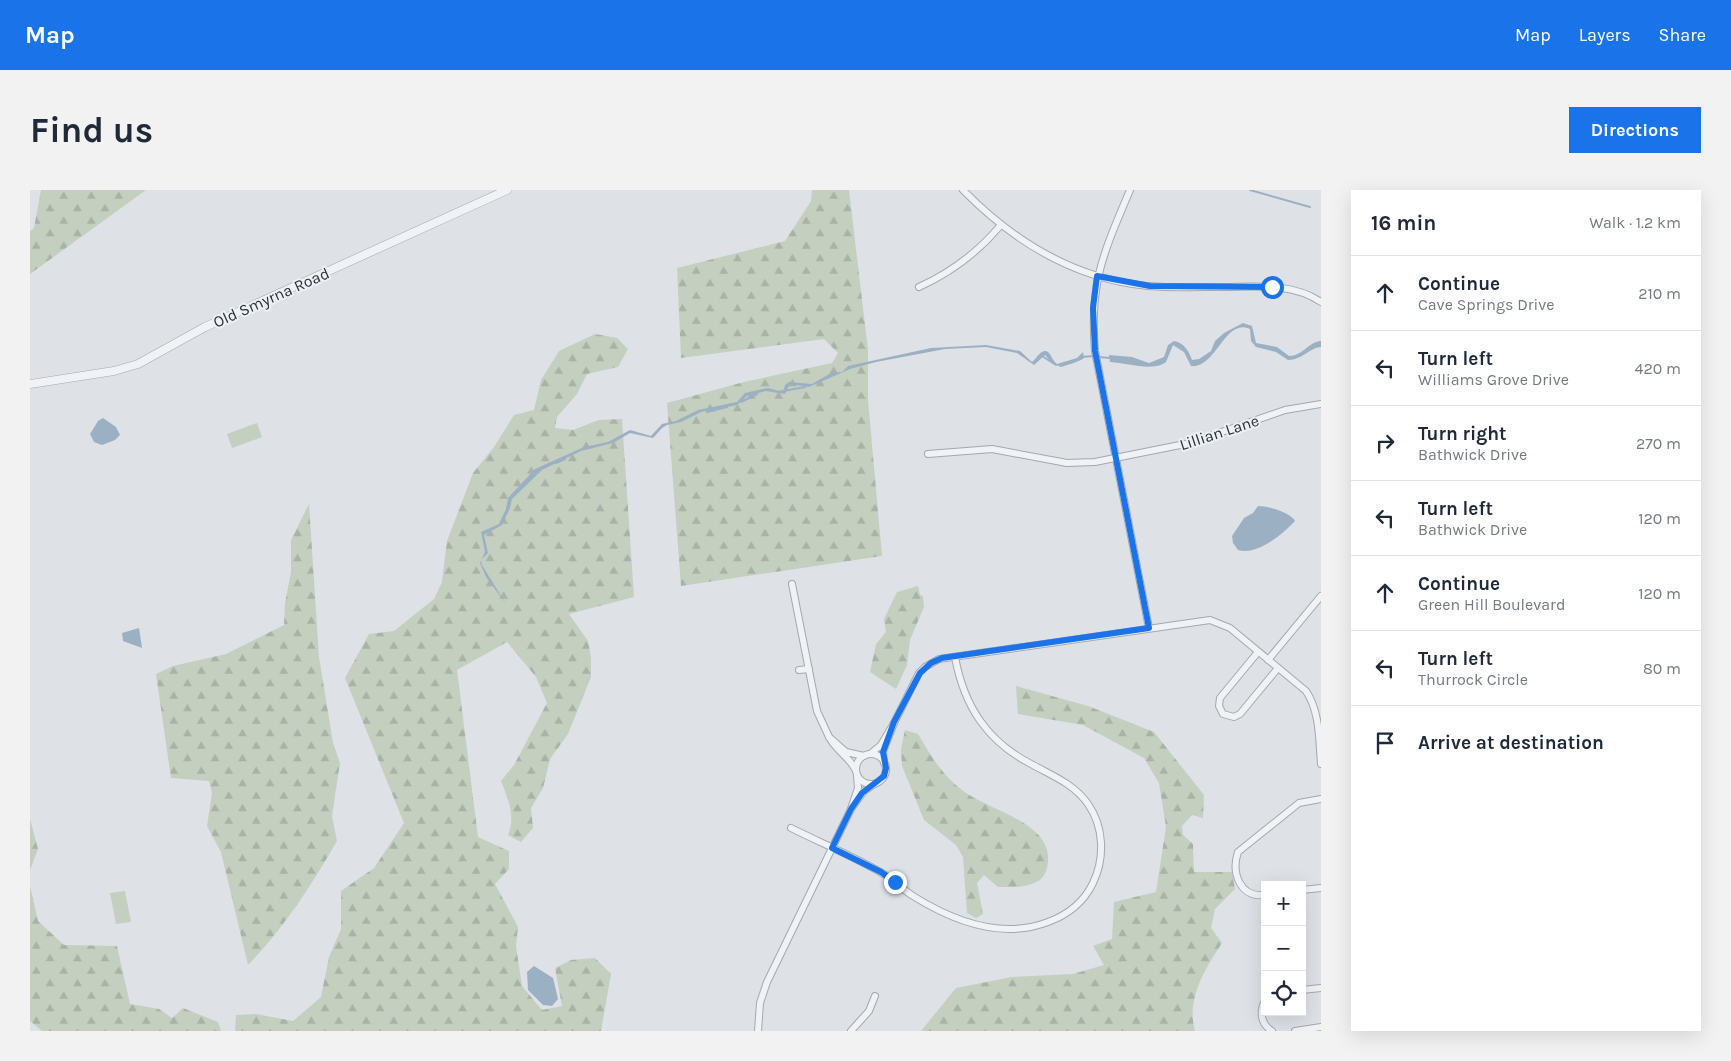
<!DOCTYPE html>
<meta charset="utf-8">
<style>
:root{--surface:#fff;--page:#f2f2f3;--text:#1f2937;--muted:#747a83;--line:#e0e1e3;--accent:#1a73e8}
body{margin:0;font-family:Karla,sans-serif;background:var(--page);color:var(--text)}
.controls{position:absolute;right:15px;bottom:15px;display:grid;overflow:hidden;border-radius:0px;box-shadow:0 5px 20px #0002}
.controls button{width:45px;height:45px;display:grid;place-items:center;padding:0;border:0;border-bottom:1px solid var(--line);background:var(--surface);color:var(--text);font:25px sans-serif}
.stop{position:absolute;width:15px;height:15px;margin:-11px;border:4px solid #1a73e8;border-radius:50%;background:#fff}
.stop.end{background:#1a73e8;border-color:#fff;box-shadow:0 1px 5px #0008}
.list{margin:0;padding:0;list-style:none}
h2{display:flex;justify-content:space-between;align-items:center;height:65px;margin:0;padding:0 20px;font-size:21px}
h2 small{font-size:16px;font-weight:400;color:var(--muted)}
.list li{display:grid;grid-template-columns:32px 1fr auto;gap:15px;align-items:center;box-sizing:border-box;height:75px;padding:0 20px;border-top:1px solid var(--line)}
.list b{display:block;font-size:19px;white-space:nowrap}
.list p{margin:0;font-size:16px;white-space:nowrap;color:var(--muted)}
.list em{font-size:16px;font-style:normal;color:var(--muted)}
.icon{flex:none;width:28px;height:28px;fill:none;stroke:currentColor;stroke-width:2;stroke-linecap:round;stroke-linejoin:round}
.map{position:relative;flex:none;width:1291px;height:841px;overflow:hidden;border-radius:0px}
header{display:flex;align-items:center;gap:30px;box-sizing:border-box;height:70px;padding:0 25px;background:var(--accent);color:#fff}
header strong{font-size:24px}
nav{display:flex;gap:28px;margin-inline-start:auto;font-size:18px}
.intro{display:flex;align-items:center;justify-content:space-between;box-sizing:border-box;height:120px;padding:0 30px}
h1{margin:0;font-size:35px}
.button{padding:12px 22px;border-radius:0px;background:var(--accent);color:#fff;font-size:18px;font-weight:700}
main{display:flex;gap:30px;padding:0 30px}
aside{flex:1;background:var(--surface);border-radius:0px;box-shadow:0 5px 20px #0002}
.map>svg:first-child{display:block}
.forest{fill:url(#forest-firs)}
.park{fill:#c4cfc0}
.water{fill:#9cb0c3}
.lines{fill:none;stroke-linecap:round;stroke-linejoin:round}
.stream{stroke:#9cb0c3;stroke-width:2}
.minor-casing{stroke:#a4a8af;stroke-width:8}
.tertiary-casing{stroke:#a4a8af;stroke-width:9}
.minor{stroke:#f0f2f5;stroke-width:6}
.tertiary{stroke:#f0f2f5;stroke-width:8}
.route{stroke:#1a73e8;stroke-width:6}
.labels{text-anchor:middle;stroke-width:4;stroke-linejoin:round;paint-order:stroke}
.street-label{font-size:16px;fill:#29303b;stroke:#edf0f4}
</style>
<header>
<strong>Map</strong>
<nav><a>Map</a><a>Layers</a><a>Share</a></nav>
</header>
<div class="intro"><h1>Find us</h1><a class="button">Directions</a></div>
<main>
<div class="map">
<svg width="1291" height="841" viewBox="0 0 1291 841">
<defs>
<pattern id="forest-firs" width="22" height="20" patternUnits="userSpaceOnUse" patternTransform="scale(1.25)"><rect width="22" height="20" fill="#c4cfc0"/><path d="M5 1l3.5 6h-7zM16 11l3.5 6h-7z" fill="#a8b2a6"/></pattern>
</defs>
<rect width="100%" height="100%" fill="#dee1e6"/>
<g class="forest">
<polygon points="11,0 116,0 0,84 0,41 4,38"/>
<polygon points="782,0 819,0 838,160 838,210 852,366 651,396 637,213 714,192 802,173 808,163 794,149 651,168 647,78 755,51 781,11"/>
<path d="M565,144L587,148L598,159L588,177L557,184L547,204L527,227L525,238L543,240L569,230L592,229L604,407L539,424L558,451L561,468V487L538,544L520,569L513,598L501,618L503,638L491,652L478,645C486,626 478,609 471,591L484,575L517,513L506,487L477,452L427,480L448,647L479,661V679L465,694L488,737L486,756L492,796L512,820L532,816L525,778L541,770L565,768L581,784L571,841H205L206,825L226,824L263,831L291,807L299,767L311,739V701L344,678L374,633L315,488L339,444L364,441L404,409L412,392L417,351L443,283L464,257L484,225L504,220L511,190L529,161Z"/>
<path d="M279,314L289,467L303,553L310,573L302,626L307,651C281,696 254,738 218,775L191,662L177,636L182,603L179,591L141,588L126,484L143,476L196,464L254,435L255,413L261,382V350Z"/>
<polygon points="888,396 890,405 893,406 894,417 880,450 877,475 866,499 840,482 846,454 856,442 854,429 867,402"/>
<path d="M986,496L1058,516L1124,542L1174,605L1173,628L1162,625L1152,636L1153,645L1163,654L1164,682H1202L1205,699L1185,719L1181,738L1192,753C1175,779 1156,809 1165,841H891L926,798L982,787L1043,784L1074,775L1063,756L1082,749L1084,712L1126,702L1136,637L1129,593L1114,568L1053,535L988,524Z"/>
<path d="M875,540L888,544C901,566 912,585 932,600C960,622 1028,633 1017,678C1012,699 986,697 968,697L954,685L947,693L953,724L946,728L937,723L933,667L926,655L894,630L872,576L871,559Z"/>
<polygon points="0,629 8,659 0,680"/>
<polygon points="0,696 8,731 34,755 87,756 100,814 129,819 142,828 153,818 188,832 191,841 12,841 0,831"/>
</g>
<g class="park">
<polygon points="227,233 232,247 202,258 197,244"/>
<polygon points="95,701 101,732 86,734 80,703"/>
</g>
<g class="water">
<path d="M1213,133L1222,136L1226,153L1247,157L1259,166C1273,166 1278,152 1291,151V157C1279,158 1272,170 1258,170L1246,162L1226,157L1221,151L1220,139C1195,127 1186,179 1161,176L1154,162L1143,155L1136,172C1123,182 1097,173 1080,172L1079,165L1102,167L1119,173L1134,167L1138,155L1144,151C1154,153 1159,161 1162,170L1169,169L1181,161L1185,151L1194,143Z"/>
<path d="M956,155L990,161L1002,172C1006,170 1012,156 1019,163C1022,167 1023,171 1027,174L1047,168L1053,162L1054,168C1049,172 1037,175 1031,177L1022,173L1015,165L1004,175L987,163L956,157L915,159L846,172L820,179L779,197L760,194L755,204L736,201L717,206L707,215L671,222L651,232L637,235L632,238L623,248L600,243L583,253L551,261L512,280L482,309L480,318L472,335L454,345L458,363L451,370L452,375L476,414L456,387L450,373L455,362L451,342L469,334L476,319L478,308L505,279L554,257L578,252L600,240L621,246L632,234L646,231L668,220L707,212L715,203L738,198L753,202L755,195L759,192L782,194L801,183L812,182L818,176L901,158Z"/>
<polygon points="73,228 86,237 90,245 85,250 72,255 64,252 60,244 68,231"/>
<path d="M1228,316C1238,316 1260,322 1265,331C1253,344 1227,366 1208,360L1203,353L1202,346L1214,328L1223,323Z"/>
<polygon points="109,438 112,458 93,451 92,443"/>
<polygon points="504,776 523,788 528,809 522,816 513,815 498,800 497,782"/>
</g>
<g class="lines">
<g class="stream">
<polyline points="1220,0 1280,17"/>
<polyline points="1012,166 1026,175"/>
<polyline points="1051,167 1064,166"/>
<polyline points="1068,167 1081,168"/>
<polyline points="748,202 775,197"/>
<polyline points="711,212 727,204"/>
<polyline points="677,222 697,217"/>
<polyline points="526,273 535,269"/>
</g>
<defs>
<g id="minor">
<path d="M933,0C984,52 1045,89 1118,96C1142,98 1167,97 1191,97C1225,97 1261,92 1291,112"/>
<path d="M1100,0C1074,62 1059,92 1065,161L1119,438"/>
<path d="M889,97C920,83 948,62 970,36"/>
<polyline points="898,264 962,259 1037,273 1065,272 1160,253 1255,220 1291,214"/>
<polyline points="762,394 787,521 799,547"/>
<polyline points="1228,462 1190,508 1189,516 1193,524 1204,527 1210,524 1248,478"/>
<polyline points="1238,470 1291,406"/>
<polyline points="769,480 779,479"/>
<path d="M864,533L889,483L895,477L909,469L1180,430L1200,438L1276,501C1290,522 1289,549 1291,574"/>
<polyline points="840,564 851,555 864,533 853,561 854,573"/>
<circle cx="841" cy="579" r="15"/>
<path d="M826,581C820,567 806,561 799,547L816,562L834,566"/>
<polyline points="827,586 828,598 821,619 834,601 843,595"/>
<path d="M761,638C791,653 823,666 852,683C863,689 872,699 883,706C923,731 971,750 1018,732C1037,725 1054,712 1063,693C1075,668 1074,637 1058,614C1044,594 1023,586 1003,575C957,552 934,516 925,467"/>
<polyline points="1272,700 1291,698"/>
<path d="M1235,705C1210,708 1201,683 1208,662L1269,613L1291,609"/>
<polyline points="1272,800 1291,798"/>
<path d="M1235,811C1229,822 1231,834 1242,841"/>
<polyline points="728,841 730,813 737,792 821,619"/>
<polyline points="821,841 839,821 845,806"/>
<polyline points="1265,841 1291,837"/>
</g>
<polyline id="tertiary" points="0,194 84,181 108,174 175,137 477,0"/>
</defs>
<use href="#minor" class="minor-casing"/>
<use href="#tertiary" class="tertiary-casing"/>
<use href="#minor" class="minor"/>
<use href="#tertiary" class="tertiary"/>
</g>
<g class="lines">
<polyline class="route" points="865,692 851,682 802,658 821,619 832,603 854,586 856,578 853,562 864,532 890,483 901,473 912,468 1119,438 1065,161 1063,118 1067,86 1120,96 1242,97"/>
</g>
<g class="labels">
<g class="street-label">
<text transform="translate(241 107) rotate(-24)" y="6">Old Smyrna Road</text>
<text transform="translate(1189 242) rotate(-18)" y="6">Lillian Lane</text>
</g>
</g>
</svg>
<div class="controls">
<button>+</button>
<button>−</button>
<button><svg class="icon" aria-label="locate" viewBox="0 0 24 24"><circle cx="12" cy="12" r="6"/><path d="M12 2v4M12 18v4M2 12h4M18 12h4"/></svg></button>
</div>
<div class="stop" style="left:1242px;top:97px"></div>
<div class="stop end" style="left:865px;top:692px"></div>
</div>
<aside>
<h2>16 min<small>Walk · 1.2 km</small></h2>
<ul class="list">
<li><svg class="icon" aria-label="ahead" viewBox="0 0 24 24"><path d="M12 20V5M6 11l6-6 6 6"/></svg><div><b>Continue</b><p>Cave Springs Drive</p></div><em>210 m</em></li>
<li><svg class="icon" aria-label="left" viewBox="0 0 24 24"><path d="M17 20v-9H6M10 6l-5 5 5 5"/></svg><div><b>Turn left</b><p>Williams Grove Drive</p></div><em>420 m</em></li>
<li><svg class="icon" aria-label="right" viewBox="0 0 24 24"><path d="M7 20v-9h11M14 6l5 5-5 5"/></svg><div><b>Turn right</b><p>Bathwick Drive</p></div><em>270 m</em></li>
<li><svg class="icon" aria-label="left" viewBox="0 0 24 24"><path d="M17 20v-9H6M10 6l-5 5 5 5"/></svg><div><b>Turn left</b><p>Bathwick Drive</p></div><em>120 m</em></li>
<li><svg class="icon" aria-label="ahead" viewBox="0 0 24 24"><path d="M12 20V5M6 11l6-6 6 6"/></svg><div><b>Continue</b><p>Green Hill Boulevard</p></div><em>120 m</em></li>
<li><svg class="icon" aria-label="left" viewBox="0 0 24 24"><path d="M17 20v-9H6M10 6l-5 5 5 5"/></svg><div><b>Turn left</b><p>Thurrock Circle</p></div><em>80 m</em></li>
<li><svg class="icon" aria-label="arrive" viewBox="0 0 24 24"><path d="M6 21V4h12l-3 4 3 4H6"/></svg><div><b>Arrive at destination</b></div></li>
</ul>
</aside>
</main>
